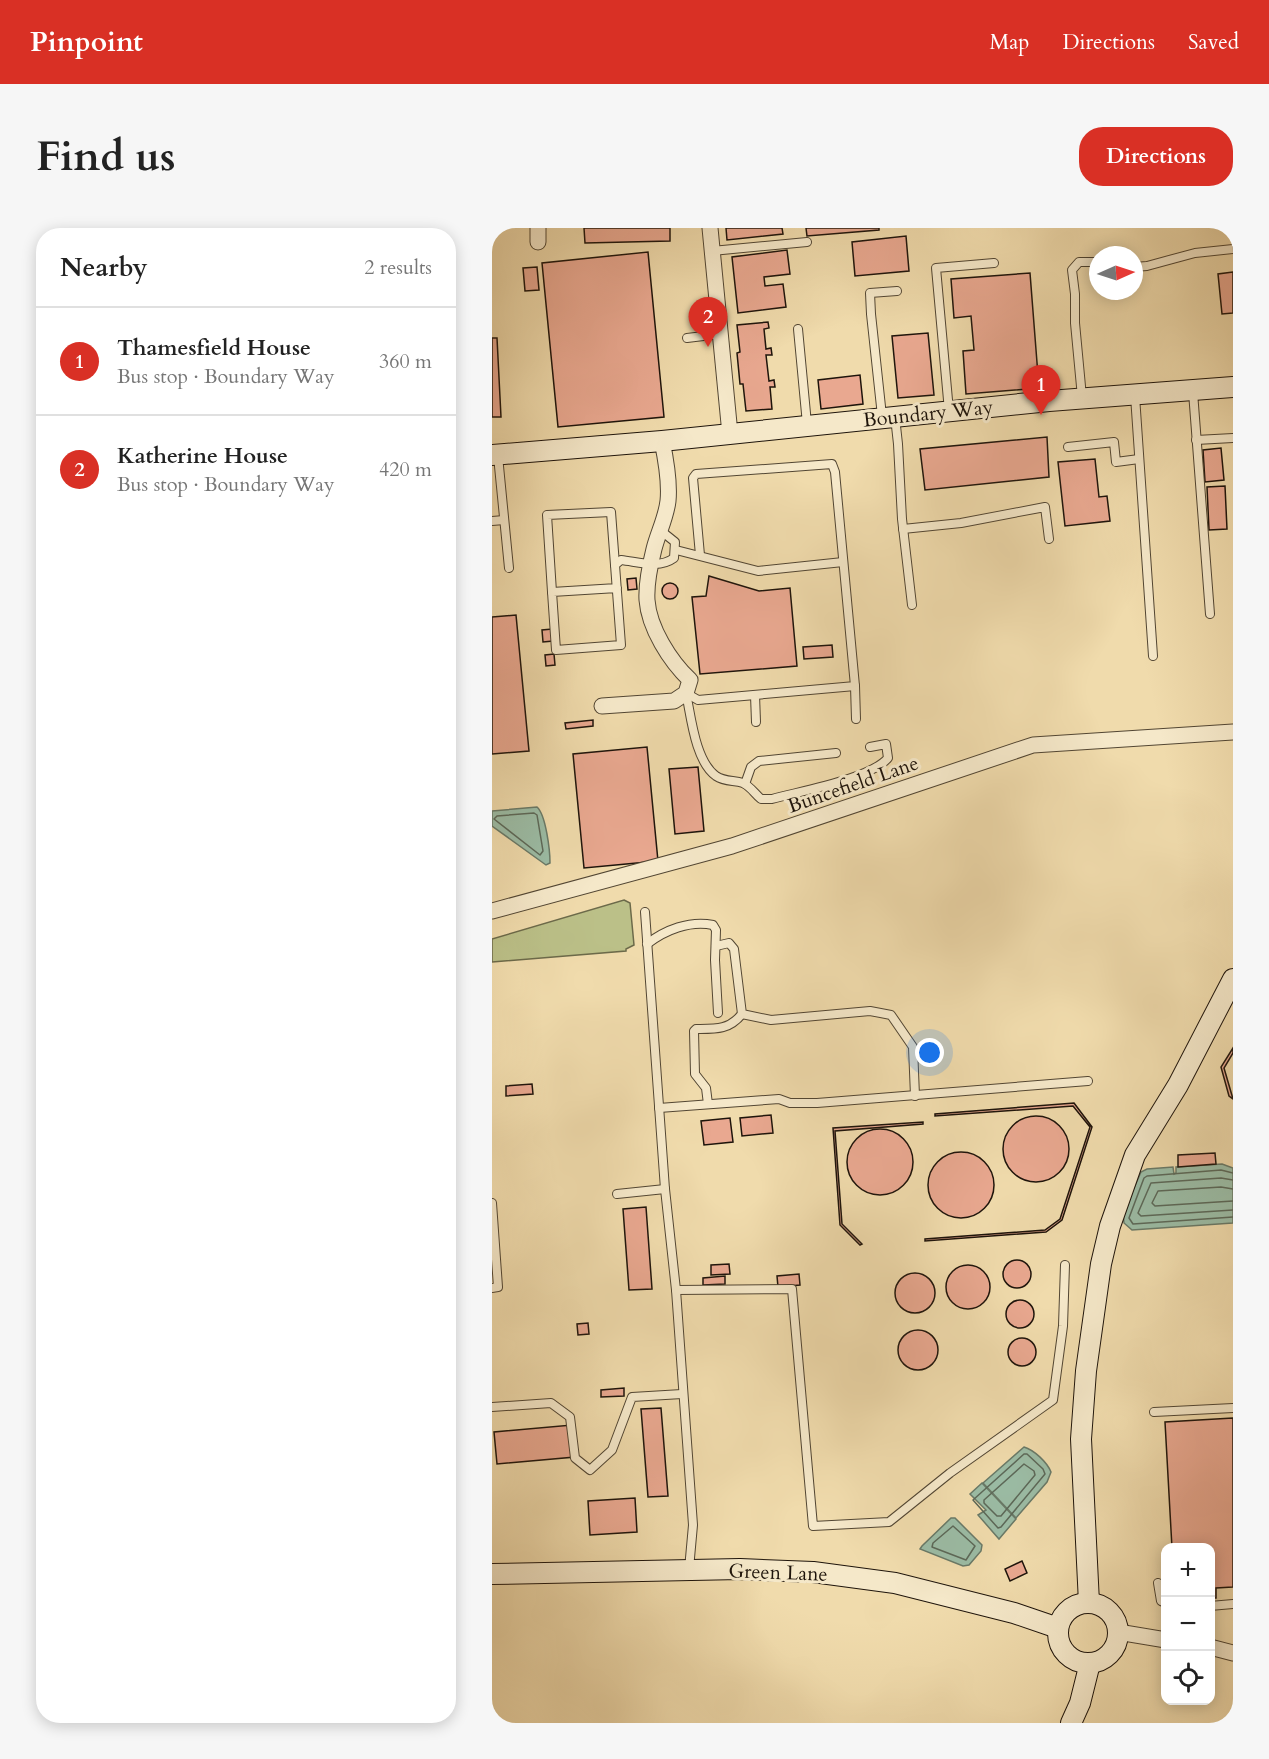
<!DOCTYPE html>
<meta charset="utf-8">
<style>
:root{--surface:#fff;--page:#f6f6f6;--text:#222;--muted:#767676;--line:#e0e0e0;--accent:#d93025}
body{margin:0;font-family:Cardo,serif;background:var(--page);color:var(--text)}
.controls{position:absolute;right:18px;bottom:18px;display:grid;overflow:hidden;border-radius:12px;box-shadow:0 3px 15px #0003}
.controls button{width:54px;height:54px;display:grid;place-items:center;padding:0;border:0;border-bottom:2px solid var(--line);background:var(--surface);color:var(--text);font:30px sans-serif}
.compass{position:absolute;left:597px;top:18px;width:54px;height:54px;border-radius:50%;background:var(--surface);box-shadow:0 3px 15px #0003;rotate:87deg}
.you{position:absolute;left:438px;top:825px;width:21px;height:21px;margin:-15px;border:4px solid #fff;border-radius:50%;background:#1a73e8;box-shadow:0 0 0 9px #1a73e833}
.badge{display:grid;place-items:center;width:39px;height:39px;border-radius:50%;background:var(--accent);color:#fff;font-size:20px;font-weight:700}
.pin{position:absolute;translate:-50% -50px;filter:drop-shadow(0 2px 3px #0008)}
.pin::after{content:'';position:absolute;top:32px;width:21px;height:18px;background:inherit;clip-path:polygon(0 0,100% 0,50% 100%)}
.list{margin:0;padding:0;list-style:none}
h2{display:flex;justify-content:space-between;align-items:center;height:78px;margin:0;padding:0 24px;font-size:26px}
h2 small{font-size:20px;font-weight:400;color:var(--muted)}
.list li{display:grid;grid-template-columns:39px 1fr auto;gap:18px;align-items:center;box-sizing:border-box;height:108px;padding:0 24px;border-top:2px solid var(--line)}
.list b{display:block;font-size:22px;white-space:nowrap}
.list p{margin:0;font-size:20px;white-space:nowrap;color:var(--muted)}
.list em{font-size:20px;font-style:normal;color:var(--muted)}
.icon{flex:none;width:33px;height:33px;fill:none;stroke:currentColor;stroke-width:2;stroke-linecap:round;stroke-linejoin:round}
.map{position:relative;flex:none;width:741px;height:1495px;overflow:hidden;border-radius:24px}
header{display:flex;align-items:center;gap:36px;box-sizing:border-box;height:84px;padding:0 30px;background:var(--accent);color:#fff}
header strong{font-size:28px}
nav{display:flex;gap:33px;margin-inline-start:auto;font-size:21px}
.intro{display:flex;align-items:center;justify-content:space-between;box-sizing:border-box;height:144px;padding:0 36px}
h1{margin:0;font-size:42px}
.button{padding:15px 27px;border-radius:24px;background:var(--accent);color:#fff;font-size:21px;font-weight:700}
main{display:flex;gap:36px;padding:0 36px}
aside{flex:1;background:var(--surface);border-radius:24px;box-shadow:0 3px 15px #0003}
.map>svg:first-child{display:block}
.green{fill:#bbc088;stroke:#6c6a4a;stroke-width:1.5}
.water{fill:#9bbca5;stroke:#697967;stroke-width:1.5}
.lines{fill:none;stroke-linecap:round;stroke-linejoin:round}
.shore{stroke:#5c6858;stroke-width:1.5}
.building{fill:#e9a890;stroke:#1e140b;stroke-width:1.5}
.lane-casing{stroke:#524633;stroke-width:10}
.street-casing{stroke:#524633;stroke-width:17}
.secondary-casing{stroke:#1e140b;stroke-width:22}
.lane{stroke:#f5e8c9;stroke-width:8}
.street{stroke:#f5e8c9;stroke-width:15}
.secondary{stroke:#f5e8c9;stroke-width:20}
.labels{text-anchor:middle;stroke-width:6;stroke-linejoin:round;paint-order:stroke}
.street-label{font-size:20px;fill:#1e140b;stroke:#f5e8c9}
</style>
<header>
<strong>Pinpoint</strong>
<nav><a>Map</a><a>Directions</a><a>Saved</a></nav>
</header>
<div class="intro"><h1>Find us</h1><a class="button">Directions</a></div>
<main>
<aside>
<h2>Nearby<small>2 results</small></h2>
<ul class="list">
<li><span class="badge">1</span><div><b>Thamesfield House</b><p>Bus stop · Boundary Way</p></div><em>360 m</em></li>
<li><span class="badge">2</span><div><b>Katherine House</b><p>Bus stop · Boundary Way</p></div><em>420 m</em></li>
</ul>
</aside>
<div class="map">
<svg width="741" height="1495" viewBox="0 0 741 1495">
<rect width="100%" height="100%" fill="#f0dbac"/>
<filter id="stains"><feTurbulence type="fractalNoise" baseFrequency=".00333" numOctaves="4"/><feColorMatrix values="0 0 0 0 .2 0 0 0 0 .09 0 0 0 0 .02 0 0 0 .5 -.17"/></filter>
<radialGradient id="worn" r=".72"><stop offset=".6" stop-color="#630" stop-opacity="0"/><stop offset="1" stop-color="#630" stop-opacity=".3"/></radialGradient>
<polygon class="green" points="132,672 138,675 142,717 134,721 134,723 0,734 0,711"/>
<g class="water">
<path d="M45,579C54,587 58,623 58,635L54,637L0,598V583Z"/>
<polygon points="730,936 741,940 741,995 640,1002 632,995 631,985 649,944 655,941 681,939 682,946 684,945 684,939"/>
<path d="M532,1219C542,1222 555,1234 559,1244L555,1254L524,1290L491,1255Z"/>
<polygon points="490,1255 524,1291 507,1311 486,1287 494,1282 478,1266"/>
<polygon points="459,1290 463,1290 490,1317 489,1323 477,1337 471,1338 428,1321 430,1318"/>
</g>
<g class="lines">
<g class="shore">
<polygon points="42,585 45,587 51,623 48,627 2,591 5,588"/>
<polyline points="741,945 729,942 655,948 652,950 637,990 641,996 741,989"/>
<polyline points="741,952 729,950 659,955 646,985 649,988 741,982"/>
<polyline points="741,961 729,959 666,963 660,975 663,978 741,973"/>
<polygon points="532,1226 535,1226 551,1241 553,1246 509,1299 506,1300 481,1272"/>
<polygon points="532,1236 542,1243 543,1247 509,1288 505,1288 492,1275 492,1272"/>
<polygon points="461,1298 483,1318 474,1332 440,1319 441,1315"/>
</g>
</g>
<g class="building">
<polygon points="92,0 178,0 178,13 93,15"/>
<polygon points="234,0 290,0 291,6 235,12"/>
<polygon points="314,0 387,0 387,2 315,8"/>
<polygon points="414,8 417,43 363,48 360,14"/>
<polygon points="295,22 298,46 272,49 273,58 291,56 294,79 246,85 240,29"/>
<polygon points="156,24 172,189 66,199 50,35"/>
<polygon points="45,39 47,62 33,63 31,40"/>
<polygon points="741,44 741,85 730,86 726,46"/>
<polygon points="538,45 547,160 474,166 471,123 482,122 479,88 462,90 459,51"/>
<polygon points="276,94 277,100 272,101 274,121 279,120 280,127 274,127 277,153 282,152 283,159 278,159 280,181 254,183 251,156 248,156 245,125 248,124 245,97"/>
<polygon points="436,105 442,167 406,170 400,108"/>
<polygon points="0,110 5,110 9,189 0,189"/>
<polygon points="368,147 371,176 329,181 326,152"/>
<polygon points="555,209 557,249 433,262 428,221"/>
<polygon points="729,220 732,252 713,254 711,222"/>
<polygon points="603,231 607,269 615,268 618,293 573,298 566,234"/>
<polygon points="733,258 735,301 717,302 715,259"/>
<polygon points="217,348 267,363 298,360 305,438 208,446 200,369 214,368"/>
<polygon points="144,350 145,361 136,362 135,351"/>
<circle cx="178" cy="363" r="8"/>
<polygon points="24,387 37,523 0,526 0,389"/>
<polygon points="60,401 61,413 51,414 50,402"/>
<polygon points="340,417 341,429 312,431 311,419"/>
<polygon points="62,426 63,437 54,438 53,427"/>
<polygon points="101,492 101,498 74,501 73,495"/>
<polygon points="155,519 166,633 92,640 81,526"/>
<polygon points="206,539 212,603 183,606 177,541"/>
<polygon points="741,820 741,825 732,840 741,871 737,868 729,839"/>
<polygon points="40,856 41,866 14,868 14,858"/>
<polygon points="582,875 600,899 570,992 554,1004 433,1013 433,1011 553,1002 568,991 598,899 581,878 443,888 443,886"/>
<polygon points="279,887 281,905 250,908 248,890"/>
<circle cx="544" cy="921" r="33"/>
<polygon points="238,890 241,914 212,917 209,893"/>
<polygon points="431,894 431,896 343,903 350,996 370,1016 368,1017 348,997 341,900"/>
<circle cx="388" cy="934" r="33"/>
<circle cx="469" cy="957" r="33"/>
<polygon points="723,925 724,936 686,939 686,927"/>
<polygon points="154,979 160,1061 137,1062 131,981"/>
<circle cx="525" cy="1046" r="14"/>
<polygon points="237,1036 238,1046 219,1047 219,1037"/>
<circle cx="476" cy="1059" r="22"/>
<circle cx="423" cy="1065" r="20"/>
<polygon points="307,1046 308,1057 286,1059 285,1048"/>
<polygon points="233,1048 233,1056 211,1057 211,1050"/>
<circle cx="528" cy="1086" r="14"/>
<polygon points="96,1095 97,1106 86,1107 85,1096"/>
<circle cx="426" cy="1122" r="20"/>
<circle cx="530" cy="1124" r="14"/>
<polygon points="132,1160 132,1168 109,1169 109,1162"/>
<polygon points="169,1180 176,1268 156,1269 149,1181"/>
<polygon points="741,1190 741,1359 724,1360 724,1370 718,1370 718,1320 680,1320 673,1194"/>
<polygon points="80,1197 83,1229 5,1236 2,1204"/>
<polygon points="143,1270 145,1304 98,1307 96,1273"/>
<polygon points="530,1333 535,1345 518,1353 513,1341"/>
</g>
<g class="lines">
<defs>
<g id="lane">
<polyline points="220,23 315,14"/>
<polyline points="642,39 655,38 703,25 741,21"/>
<polyline points="306,101 315,196"/>
<polyline points="195,110 228,106"/>
<polyline points="701,164 718,386"/>
<polyline points="643,168 661,428"/>
<polyline points="590,169 583,95 583,66 580,42 587,34 606,34"/>
<polyline points="457,183 444,40 502,35"/>
<polyline points="390,188 379,86 378,65 405,63"/>
<polyline points="403,189 406,216 410,291 420,377"/>
<polyline points="704,212 741,210"/>
<polyline points="576,219 622,214 624,234 647,231"/>
<polyline points="6,228 17,340"/>
<polyline points="0,293 12,292"/>
<polyline points="411,301 469,295 553,279 557,311"/>
<polyline points="184,322 266,343 351,334"/>
<path d="M125,360L60,364L64,422L129,417L123,337L129,332C147,334 167,341 182,330L183,314L168,302"/>
<polyline points="60,364 55,287 119,284 123,337"/>
<polyline points="363,458 364,491"/>
<polyline points="194,465 206,472 363,458 343,244 340,236 204,246 201,250 208,327"/>
<path d="M194,465C199,488 203,533 224,548C233,554 242,552 251,555C258,558 263,566 269,571H280C309,563 378,551 396,530L394,516L378,519"/>
<polyline points="263,467 264,494"/>
<polyline points="253,556 259,539 267,533 344,525"/>
<polyline points="153,684 173,961 184,1062 201,1297 197,1341"/>
<path d="M155,716C173,702 198,692 221,697L224,702L223,732L226,785"/>
<polyline points="224,718 237,715 242,721 250,786 279,792 378,783 399,787 421,819 423,868"/>
<path d="M216,876L214,860L203,846L202,803L204,801C224,801 237,802 250,786"/>
<polyline points="167,880 287,871 298,875 325,875 596,853"/>
<polyline points="125,966 173,961"/>
<polyline points="0,975 6,1059 0,1060"/>
<polyline points="184,1062 300,1061 321,1298 397,1294 458,1245 561,1172 571,1098 573,1037"/>
<polyline points="0,1179 59,1175 78,1189 83,1230 98,1242 120,1222 140,1169 190,1166"/>
<polyline points="662,1184 741,1180"/>
<polyline points="666,1355 669,1373 674,1375"/>
<polyline points="718,1378 741,1376"/>
</g>
<g id="street">
<polyline points="46,0 46,14"/>
<polyline points="218,0 238,206"/>
<path d="M110,478L182,473L194,465L198,452C178,433 157,400 155,372C154,355 158,337 162,321C166,305 174,290 176,273C178,253 174,232 170,213"/>
<polyline points="0,683 240,618 541,517 741,504"/>
<polyline points="626,1404 674,1412"/>
<polyline points="718,1419 741,1425"/>
</g>
<g id="secondary">
<polyline points="0,227 170,213 557,173 741,159"/>
<polyline points="0,1346 248,1341 321,1344 403,1355 522,1385 566,1400"/>
<circle cx="596" cy="1405" r="30"/>
<polyline points="597,1375 589,1211 594,1143 609,1036 618,998 643,927 686,857 741,751"/>
<polyline points="579,1495 588,1475 598,1435"/>
</g>
</defs>
<use href="#lane" class="lane-casing"/>
<use href="#street" class="street-casing"/>
<use href="#secondary" class="secondary-casing"/>
<use href="#lane" class="lane"/>
<use href="#street" class="street"/>
<use href="#secondary" class="secondary"/>
</g>
<g class="labels">
<g class="street-label">
<text transform="translate(436 185) rotate(-6)" y="7">Boundary Way</text>
<text transform="translate(361 556) rotate(-19)" y="7">Buncefield Lane</text>
<text transform="translate(286 1344) rotate(2)" y="7">Green Lane</text>
</g>
</g>
<rect width="100%" height="100%" filter="url(#stains)"/>
<rect width="100%" height="100%" fill="url(#worn)"/>
</svg>
<div class="controls">
<button>+</button>
<button>−</button>
<button><svg class="icon" aria-label="locate" viewBox="0 0 24 24"><circle cx="12" cy="12" r="6"/><path d="M12 2v4M12 18v4M2 12h4M18 12h4"/></svg></button>
</div>
<svg class="compass" viewBox="-18 -18 36 36"><path d="M0-13l5 13h-10z" fill="#e53935"/><path d="M0 13l5-13h-10z" fill="#767676"/></svg>
<div class="you"></div>
<div class="pin badge" style="left:549px;top:187px">1</div>
<div class="pin badge" style="left:216px;top:119px">2</div>
</div>
</main>
